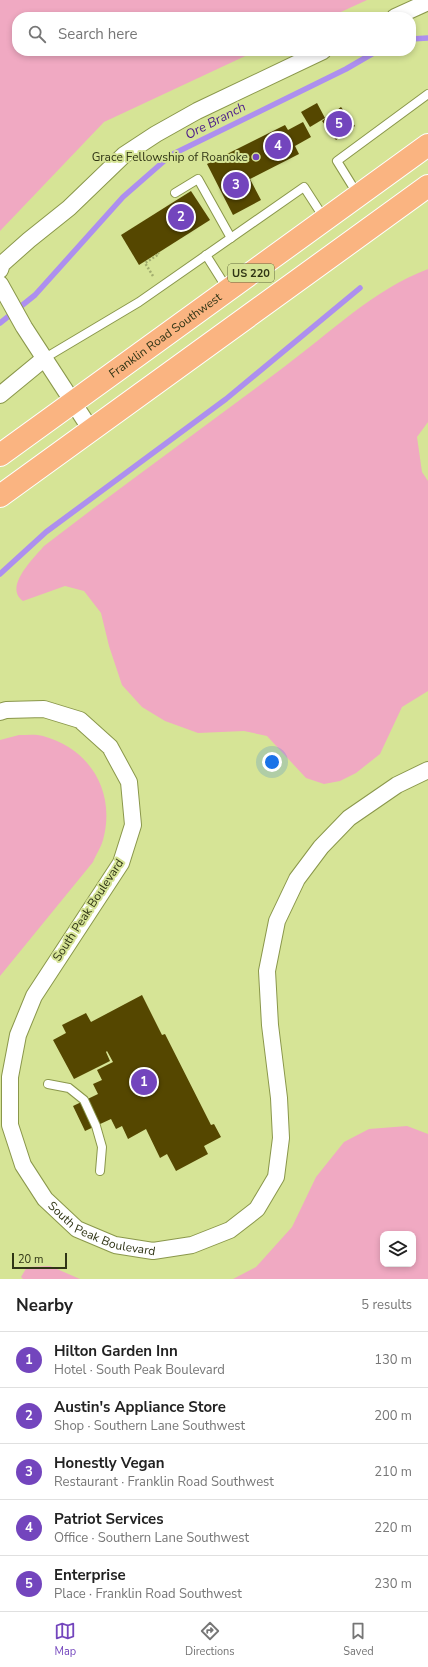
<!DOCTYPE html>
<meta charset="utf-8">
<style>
:root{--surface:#fff;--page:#f2f2f2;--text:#222;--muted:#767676;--line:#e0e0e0;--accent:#7345bd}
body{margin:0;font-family:"Nunito Sans",sans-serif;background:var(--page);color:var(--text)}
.controls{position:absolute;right:12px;bottom:12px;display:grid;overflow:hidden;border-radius:8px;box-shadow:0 2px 6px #0003}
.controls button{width:36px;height:36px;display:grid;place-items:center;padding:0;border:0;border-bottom:1px solid var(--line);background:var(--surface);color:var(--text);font:20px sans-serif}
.scale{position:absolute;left:12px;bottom:10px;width:55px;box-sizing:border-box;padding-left:4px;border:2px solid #303515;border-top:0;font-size:11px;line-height:14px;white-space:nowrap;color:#303515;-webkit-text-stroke:3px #d6e496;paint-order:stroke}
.you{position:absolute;left:272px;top:762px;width:14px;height:14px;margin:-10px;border:3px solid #fff;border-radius:50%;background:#1a73e8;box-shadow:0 0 0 6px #1a73e833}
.badge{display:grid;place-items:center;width:26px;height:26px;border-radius:50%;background:var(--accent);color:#fff;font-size:13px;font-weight:700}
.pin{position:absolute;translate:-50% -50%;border:2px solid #fff;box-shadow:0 1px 4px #0006}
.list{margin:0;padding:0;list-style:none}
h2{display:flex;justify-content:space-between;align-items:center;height:52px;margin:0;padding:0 16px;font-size:17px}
h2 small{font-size:13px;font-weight:400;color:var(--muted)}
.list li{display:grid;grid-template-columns:26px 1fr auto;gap:12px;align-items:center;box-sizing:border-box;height:56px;padding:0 16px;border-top:1px solid var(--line)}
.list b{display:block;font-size:15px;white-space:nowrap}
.list p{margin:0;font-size:13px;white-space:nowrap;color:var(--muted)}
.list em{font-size:13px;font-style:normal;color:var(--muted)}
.icon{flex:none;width:22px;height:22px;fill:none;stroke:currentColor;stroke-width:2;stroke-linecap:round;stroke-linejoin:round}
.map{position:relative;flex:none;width:428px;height:1279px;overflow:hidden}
.search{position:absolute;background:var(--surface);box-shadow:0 2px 6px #0003;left:12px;right:12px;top:12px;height:44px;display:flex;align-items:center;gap:10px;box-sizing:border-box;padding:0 14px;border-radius:16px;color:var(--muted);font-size:15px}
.sheet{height:332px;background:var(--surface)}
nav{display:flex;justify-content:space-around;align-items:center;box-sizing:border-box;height:56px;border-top:1px solid var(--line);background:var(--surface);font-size:11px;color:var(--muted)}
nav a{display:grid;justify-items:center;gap:2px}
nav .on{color:var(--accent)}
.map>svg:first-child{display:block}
.green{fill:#f0a9c2;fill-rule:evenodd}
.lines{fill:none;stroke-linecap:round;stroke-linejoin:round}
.stream{stroke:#ad8fef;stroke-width:5.5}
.building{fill:#554700}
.lane-casing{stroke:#8a974b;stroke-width:10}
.street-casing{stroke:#8a974b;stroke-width:18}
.highway-casing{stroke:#fff;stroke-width:24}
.path{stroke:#a2ad6e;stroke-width:2.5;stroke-dasharray:2 2;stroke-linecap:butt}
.lane{stroke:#fff;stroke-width:8}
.street{stroke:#fff;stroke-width:16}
.highway{stroke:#fab481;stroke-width:22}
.poi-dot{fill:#7345bd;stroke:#d6e496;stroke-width:1.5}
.labels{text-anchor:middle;stroke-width:4;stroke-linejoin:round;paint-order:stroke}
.shield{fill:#d6e496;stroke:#626a3c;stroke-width:1}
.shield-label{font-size:11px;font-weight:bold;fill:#303515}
.poi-label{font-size:12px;fill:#303515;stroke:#d6e496;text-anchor:end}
.street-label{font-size:12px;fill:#303515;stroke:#d6e496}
.water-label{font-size:13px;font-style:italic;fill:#4b1a8a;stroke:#d6e496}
</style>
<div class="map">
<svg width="428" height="1279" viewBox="0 0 428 1279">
<rect width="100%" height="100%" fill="#d6e496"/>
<g class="green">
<polygon points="0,0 367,0 330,17 17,17 17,51 256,51 104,122 0,231"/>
<path d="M428,269V422L417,437L422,472L428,481V691L402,707L380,754L356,773L340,781L324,784L306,778L267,736L244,731L198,733L165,721L142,707L122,685L109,646L101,613L84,591L65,586L23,601C3,587 34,558 44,546C123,485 204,427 284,367C331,332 373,290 428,269Z"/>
<path d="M19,735C27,735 36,734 43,736C91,749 116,793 103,840C101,847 96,855 93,862L0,976V740Z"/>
<path d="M407,1126L428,1134V1279H233L256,1267L292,1227L316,1177L344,1142L369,1129ZM383,1234H413V1264H383Z"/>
<polygon points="50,1266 80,1279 23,1279 21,1277 27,1267"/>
</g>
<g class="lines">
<g class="stream">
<polyline points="411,39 428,38"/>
<polyline points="0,323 35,295 123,197 171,155 346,69 377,51"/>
<polyline points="0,574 46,532 226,399 360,288"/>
</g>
</g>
<g class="building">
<polygon points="317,103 325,118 310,127 301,112"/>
<polygon points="341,107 355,126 336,140 322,121"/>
<polygon points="303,122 311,137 295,146 299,154 250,179 261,200 233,215 207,164 285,125 288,130"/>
<polygon points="191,191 210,220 139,265 121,235"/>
<polygon points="142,995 162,1035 165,1034 211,1125 214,1124 221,1137 204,1146 208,1154 176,1171 167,1154 160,1158 146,1129 128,1139 122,1126 116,1129 111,1119 85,1131 73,1106 98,1094 93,1084 102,1080 97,1070 113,1062 107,1051 106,1052 110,1061 74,1079 53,1040 66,1033 62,1025 86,1013 91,1022"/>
</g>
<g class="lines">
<defs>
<g id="lane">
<polyline points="175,193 198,179 231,238"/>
<polyline points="358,195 337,161 428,94"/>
<polyline points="206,255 228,290"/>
<polyline points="45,358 139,302 304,187 324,218"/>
<polyline points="48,1084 69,1088 84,1100 96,1126 102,1147 100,1171"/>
</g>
<g id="street">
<polyline points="395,17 428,2"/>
<polyline points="0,270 2,264 29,240 69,208 124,155 156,134 197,111 323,51"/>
<polyline points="0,284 24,327 91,430"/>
<polyline points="0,395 45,358"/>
<path id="s1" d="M0,712L6,710L44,709L80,720L110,747L129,782L133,825L121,863L34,996L18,1035L10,1077V1125L23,1165L45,1199L77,1229L115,1245L153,1251L192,1245L230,1230L257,1209L276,1177L281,1138L279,1098L270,1025L267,971L277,921L297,879L321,847L349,818L397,785L428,770"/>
</g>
<g id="highway">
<path id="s2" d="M0,455L428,145"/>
<polyline points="0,496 428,186"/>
</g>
</defs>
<use href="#lane" class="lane-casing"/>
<use href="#street" class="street-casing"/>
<use href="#highway" class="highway-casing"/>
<polyline class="path" points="153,276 145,263 159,254 158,253"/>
<use href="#lane" class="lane"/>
<use href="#street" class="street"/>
<use href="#highway" class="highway"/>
</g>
<circle class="poi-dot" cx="256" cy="157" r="4"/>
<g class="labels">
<rect class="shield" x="228" y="264" width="46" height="18" rx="3"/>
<g class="shield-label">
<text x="251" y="277">US 220</text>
</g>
<g class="poi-label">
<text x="248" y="161">Grace Fellowship of Roanoke</text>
</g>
<g class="street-label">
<text dy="4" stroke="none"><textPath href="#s2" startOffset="204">Franklin Road Southwest</textPath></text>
<text transform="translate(88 910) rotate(-57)" y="4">South Peak Boulevard</text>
<text dy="4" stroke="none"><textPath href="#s1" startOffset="686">South Peak Boulevard</textPath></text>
</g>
<g class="water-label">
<text transform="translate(215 120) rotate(-27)" y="5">Ore Branch</text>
</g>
</g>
</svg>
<div class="controls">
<button><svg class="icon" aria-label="layers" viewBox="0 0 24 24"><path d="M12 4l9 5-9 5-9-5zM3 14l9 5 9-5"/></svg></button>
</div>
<div class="scale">20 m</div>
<div class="you"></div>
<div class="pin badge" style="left:144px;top:1082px">1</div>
<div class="pin badge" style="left:181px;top:217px">2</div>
<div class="pin badge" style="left:236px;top:185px">3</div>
<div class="pin badge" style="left:278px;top:146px">4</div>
<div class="pin badge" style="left:339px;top:124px">5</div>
<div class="search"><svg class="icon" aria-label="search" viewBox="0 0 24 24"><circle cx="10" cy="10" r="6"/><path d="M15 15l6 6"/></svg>Search here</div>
</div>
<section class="sheet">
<h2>Nearby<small>5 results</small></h2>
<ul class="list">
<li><span class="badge">1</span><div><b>Hilton Garden Inn</b><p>Hotel · South Peak Boulevard</p></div><em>130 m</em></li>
<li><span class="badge">2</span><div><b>Austin's Appliance Store</b><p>Shop · Southern Lane Southwest</p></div><em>200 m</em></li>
<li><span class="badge">3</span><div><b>Honestly Vegan</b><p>Restaurant · Franklin Road Southwest</p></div><em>210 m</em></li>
<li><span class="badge">4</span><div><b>Patriot Services</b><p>Office · Southern Lane Southwest</p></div><em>220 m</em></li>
<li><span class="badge">5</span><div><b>Enterprise</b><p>Place · Franklin Road Southwest</p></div><em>230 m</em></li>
</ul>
</section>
<nav>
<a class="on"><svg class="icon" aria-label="map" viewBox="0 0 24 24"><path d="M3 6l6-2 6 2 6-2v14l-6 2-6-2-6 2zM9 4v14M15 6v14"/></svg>Map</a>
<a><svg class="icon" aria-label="directions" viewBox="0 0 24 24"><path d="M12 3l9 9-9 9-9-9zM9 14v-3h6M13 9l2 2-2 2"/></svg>Directions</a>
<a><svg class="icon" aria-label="saved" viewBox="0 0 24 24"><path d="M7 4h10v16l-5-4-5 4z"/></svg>Saved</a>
</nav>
